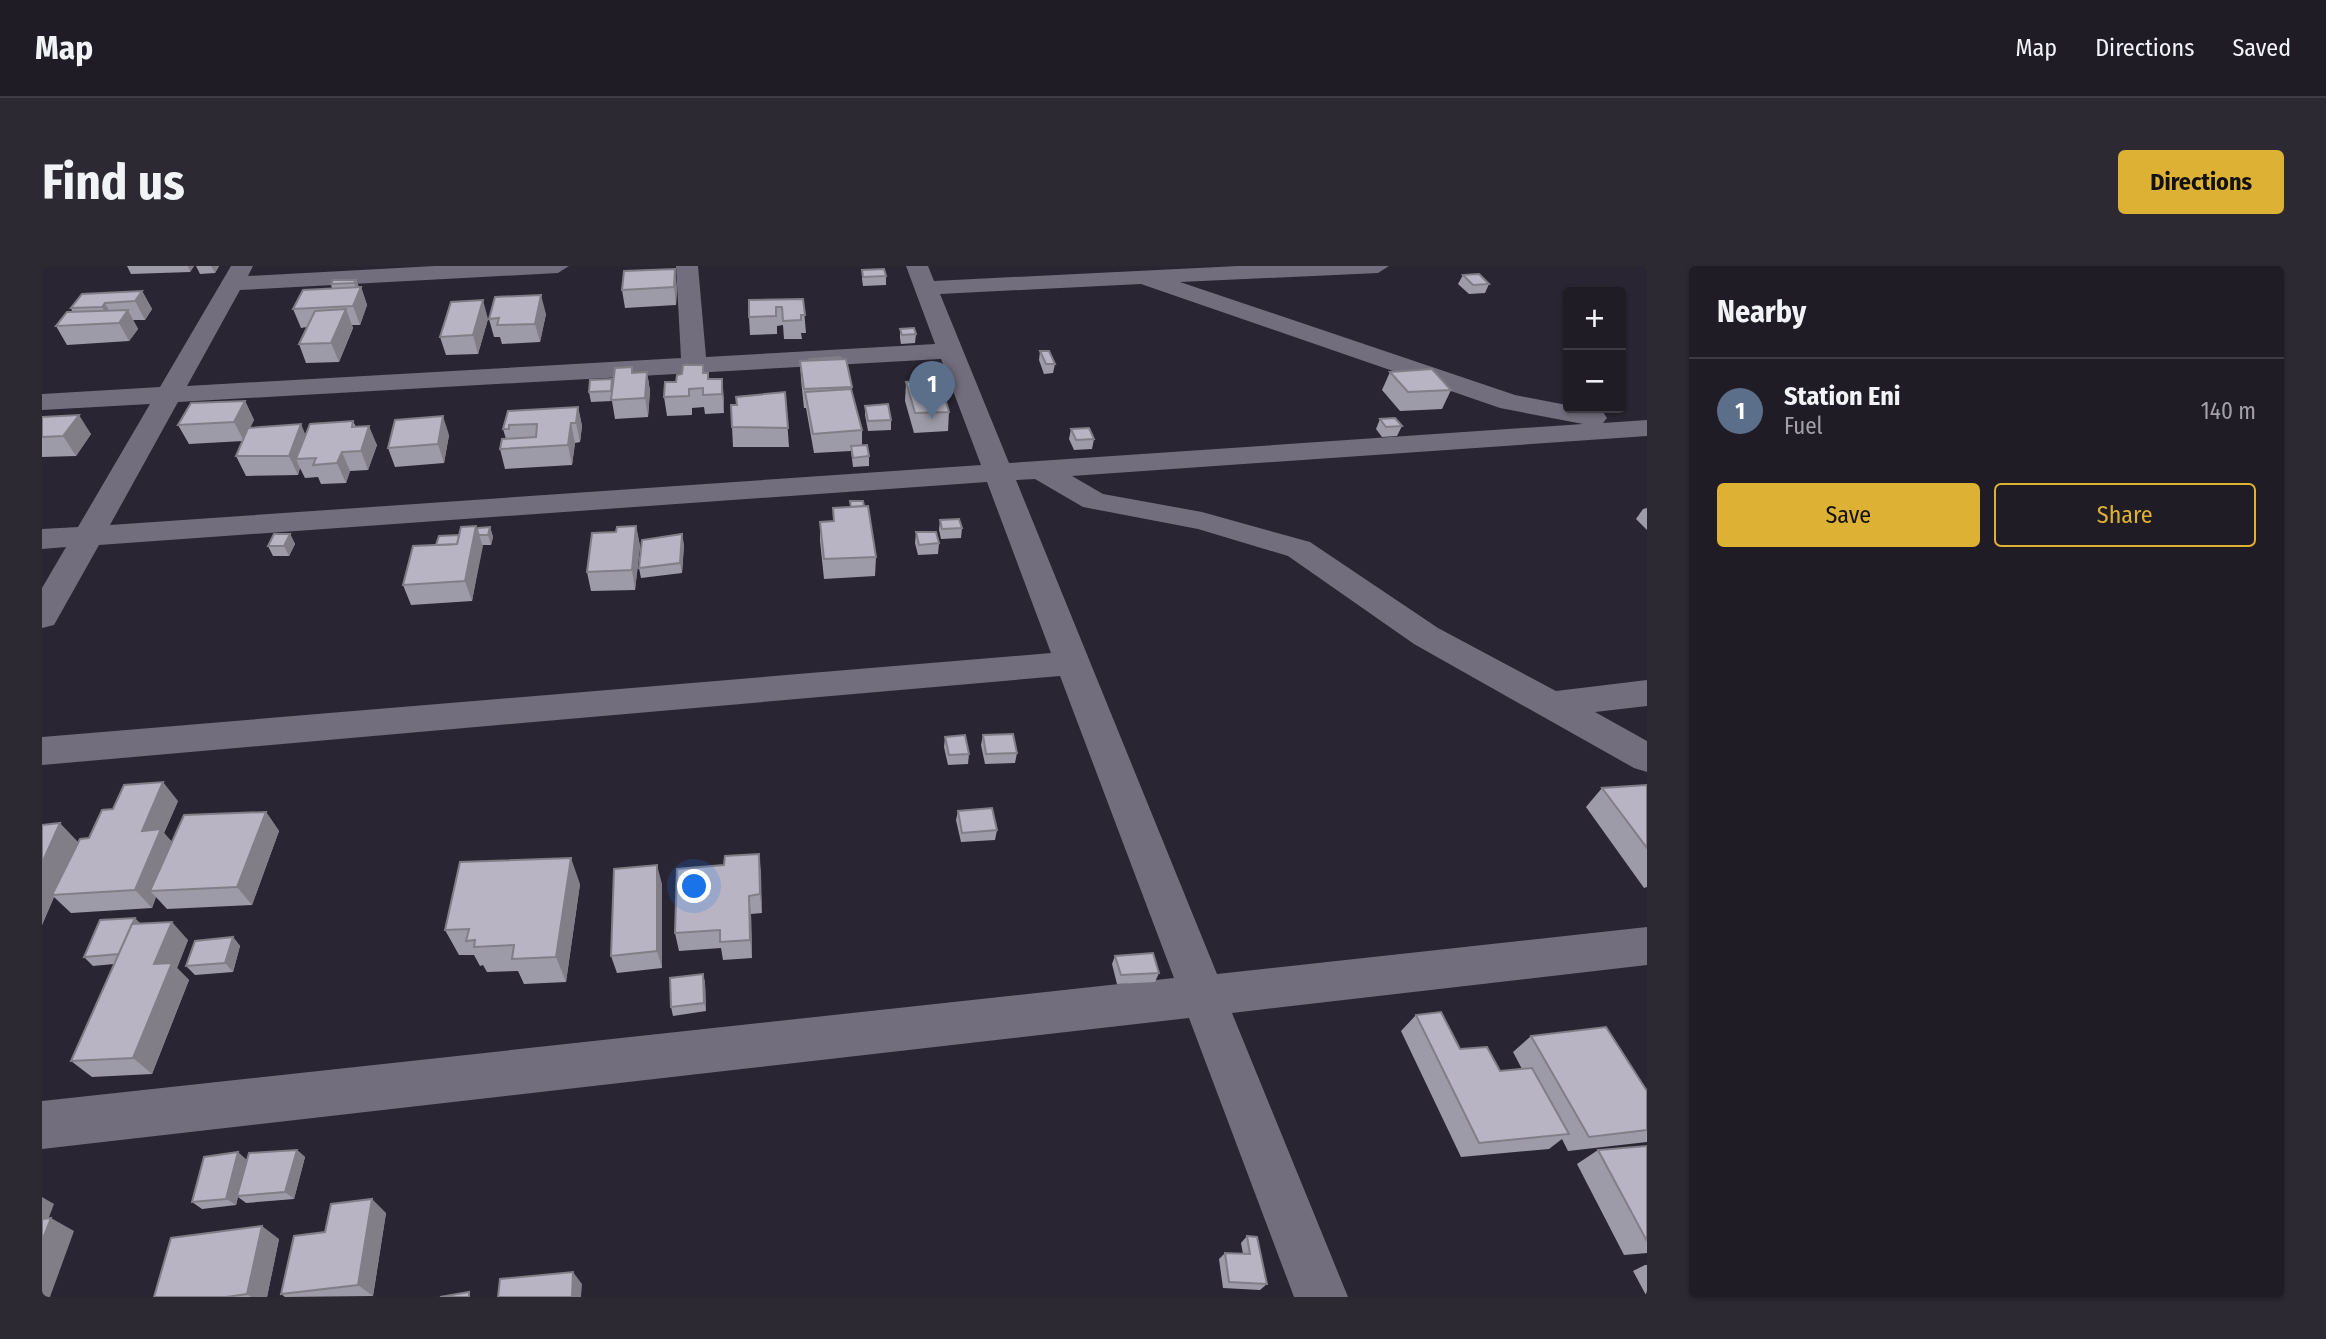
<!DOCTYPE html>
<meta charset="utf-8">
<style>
:root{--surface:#1f1c26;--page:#2c2932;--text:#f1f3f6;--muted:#a1a1a7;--line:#3c3a43;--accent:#ddb133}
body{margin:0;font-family:"Fira Sans Condensed",sans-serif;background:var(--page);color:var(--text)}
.controls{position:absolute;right:21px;top:21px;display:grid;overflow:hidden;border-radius:7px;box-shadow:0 2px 5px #0004}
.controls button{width:63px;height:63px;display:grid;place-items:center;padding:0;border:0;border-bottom:2px solid var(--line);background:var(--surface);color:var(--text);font:35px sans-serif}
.you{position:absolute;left:653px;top:621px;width:24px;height:24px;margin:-18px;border:5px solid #fff;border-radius:50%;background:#1a73e8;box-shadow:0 0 0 10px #1a73e833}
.badge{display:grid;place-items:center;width:46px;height:46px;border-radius:50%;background:var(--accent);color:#fff;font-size:23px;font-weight:700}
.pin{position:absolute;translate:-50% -58px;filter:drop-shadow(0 2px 4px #0008)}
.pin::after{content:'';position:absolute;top:37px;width:24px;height:21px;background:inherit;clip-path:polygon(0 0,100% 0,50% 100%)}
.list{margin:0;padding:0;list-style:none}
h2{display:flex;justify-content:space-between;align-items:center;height:91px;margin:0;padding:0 28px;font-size:30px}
h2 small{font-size:23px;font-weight:400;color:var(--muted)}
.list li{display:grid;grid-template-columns:46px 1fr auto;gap:21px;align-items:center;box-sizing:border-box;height:105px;padding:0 28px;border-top:2px solid var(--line)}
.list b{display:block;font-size:26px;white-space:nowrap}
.list p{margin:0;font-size:23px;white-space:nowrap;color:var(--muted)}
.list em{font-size:23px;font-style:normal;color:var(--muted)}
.actions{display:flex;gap:14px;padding:21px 28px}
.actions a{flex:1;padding:16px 0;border:2px solid var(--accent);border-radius:7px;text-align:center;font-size:24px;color:var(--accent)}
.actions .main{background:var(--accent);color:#111}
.map{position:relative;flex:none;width:1605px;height:1031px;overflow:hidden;border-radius:7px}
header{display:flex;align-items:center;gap:42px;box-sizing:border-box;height:98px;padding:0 35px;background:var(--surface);border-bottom:2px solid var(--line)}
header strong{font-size:33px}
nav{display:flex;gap:38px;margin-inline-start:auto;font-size:24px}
.intro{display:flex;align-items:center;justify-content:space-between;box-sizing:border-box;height:168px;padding:0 42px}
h1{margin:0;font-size:49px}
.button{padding:18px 32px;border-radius:7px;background:var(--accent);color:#111;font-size:24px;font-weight:700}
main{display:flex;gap:42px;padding:0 42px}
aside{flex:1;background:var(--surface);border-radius:7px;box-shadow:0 2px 5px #0004}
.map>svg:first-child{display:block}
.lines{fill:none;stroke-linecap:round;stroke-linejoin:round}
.minor{fill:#726e7d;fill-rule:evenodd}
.wall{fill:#9e9ba8}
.shaded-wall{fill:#817e88}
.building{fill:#b8b4c3;stroke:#817e88;stroke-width:2}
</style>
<header>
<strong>Map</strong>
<nav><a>Map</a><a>Directions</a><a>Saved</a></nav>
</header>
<div class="intro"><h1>Find us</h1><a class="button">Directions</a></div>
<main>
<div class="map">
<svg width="1605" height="1031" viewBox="0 0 1605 1031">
<rect width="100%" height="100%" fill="#292532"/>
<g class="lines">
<path class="minor" d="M189,0H211L206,10L393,0H527L516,7L198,24L145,120L639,92L634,0H656L664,91L893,78L864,0H886L892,15L1196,0H1347L1336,7L1138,16L1473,129L1561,146L1565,152L1561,157L1605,154V170L1030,210L1061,228L1160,246L1268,276L1396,362L1514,425L1605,414V440L1553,446L1605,475V506L1592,502L1372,378L1246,290L1156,263L1041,241L993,213L974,214L1175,708L1605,661V699L1190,747L1306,1031H1252L1147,752L0,883V835L1132,712L1018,410L0,499V471L1009,387L945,216L57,279L12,359L0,362V322L24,281L0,283V263L36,261L108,138L0,144V128L118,121ZM1099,18L1458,142L1541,158L967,197L898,28ZM899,93L939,199L68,259L136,136Z"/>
</g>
<g class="wall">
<polygon points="85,0 152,0 148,6 89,8"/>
<polygon points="154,0 177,0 173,7 158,8"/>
<polygon points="820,4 844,10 844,19 821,20 820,13"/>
<polygon points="1421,9 1447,18 1443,27 1427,28 1416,18"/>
<polygon points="314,14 317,21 319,21 325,39 318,59 310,59 311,62 297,96 264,97 257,78 265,61 259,62 251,43 290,23 289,18"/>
<polygon points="635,21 634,39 583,42 580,24"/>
<polygon points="100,25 110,43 103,54 91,54 96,63 87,75 25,79 14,60 30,45 29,42"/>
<polygon points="761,33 764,67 759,67 760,73 742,73 741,59 735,60 735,68 708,69 707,51"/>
<polygon points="504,48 498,76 460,78 458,71 452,71 447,53"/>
<polygon points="446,53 436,88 404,89 398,71"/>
<polygon points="858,63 874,68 873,77 859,78 858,72"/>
<polygon points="998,85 1013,98 1011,107 1002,108 997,94"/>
<polygon points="758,95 810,121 810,125 820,164 820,179 827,190 827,200 811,201 809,185 772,187 764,142 762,142 759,114"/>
<polygon points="590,101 591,107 605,106 608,125 606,151 573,153 570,135 549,136 547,126 571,119"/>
<polygon points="1348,106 1409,124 1400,143 1358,145 1340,124"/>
<polygon points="662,107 667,113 680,113 682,147 663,148 662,141 650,142 650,149 625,150 622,131 634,116"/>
<polygon points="864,116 907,146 906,165 872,167 863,135"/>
<polygon points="743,126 747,181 691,181 690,161 695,139"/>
<polygon points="203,135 212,154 208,161 264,169 311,155 314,161 335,179 326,204 308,205 304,217 279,218 276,211 263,212 258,202 256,209 204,210 194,190 201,175 147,178 136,159"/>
<polygon points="823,140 849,154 849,164 826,165 823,149"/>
<polygon points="536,141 540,160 538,176 533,177 530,199 463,203 458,183 464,173 461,163 466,145"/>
<polygon points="0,151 49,168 34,190 0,191"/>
<polygon points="1338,153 1360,160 1355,170 1340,171 1334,163"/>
<polygon points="1029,163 1052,173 1050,183 1032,184 1027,173"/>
<polygon points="407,169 402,197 353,201 346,182"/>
<polygon points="822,240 834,291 833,310 782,313 778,275 778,256 791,255 791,242"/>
<polygon points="1605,242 1605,264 1594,253 1601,243"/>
<polygon points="898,254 920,262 919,272 899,273 897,264"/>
<polygon points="594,260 598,280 593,324 549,325 545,306 574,266"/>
<polygon points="448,261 451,271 449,279 440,279 430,335 369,339 361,319 394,279 417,269"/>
<polygon points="874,266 897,277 896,288 876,289 873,277"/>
<polygon points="248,268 253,278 247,290 231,290 226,280"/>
<polygon points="642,278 640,307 599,312 597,302"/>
<polygon points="941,469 975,487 973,497 943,498 939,479"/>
<polygon points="903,471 927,488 926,498 906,499 902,481"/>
<polygon points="1605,519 1605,621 1602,622 1544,541 1560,522"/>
<polygon points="136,535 122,567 130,576 224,546 237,565 210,639 125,643 114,631 110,642 29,647 12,631 0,659 0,559 36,576"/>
<polygon points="916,545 955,564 953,574 919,576 914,554"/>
<polygon points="717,588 720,647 709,648 710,692 681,694 679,682 637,685 633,667 682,599"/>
<polygon points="538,618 524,716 482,718 476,705 445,706 441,699 438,700 432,689 417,689 403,664"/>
<polygon points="620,618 620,702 575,707 569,690"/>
<polygon points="99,658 146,674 135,702 147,714 110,808 50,811 29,795 72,698 51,700 42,691"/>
<polygon points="191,671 198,680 191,706 153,709 144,700"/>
<polygon points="1073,690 1117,707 1113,716 1075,718 1070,698"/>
<polygon points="661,708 663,717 664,745 631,750 629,741"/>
<polygon points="1374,749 1418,783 1458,805 1480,803 1471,786 1489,770 1605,825 1605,876 1526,885 1520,873 1507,883 1419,891 1359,765"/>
<polygon points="1605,880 1605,987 1582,989 1535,898 1556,884"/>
<polygon points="255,884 263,891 252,933 204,937 196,931 194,939 160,943 150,936 205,894 201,908"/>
<polygon points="344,947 331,1030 243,1031 239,1028 283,966"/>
<polygon points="1205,970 1225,1018 1218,1024 1181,1022 1177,993 1183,987 1201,988 1199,977"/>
<polygon points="237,973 225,1031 112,1031"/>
<polygon points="1603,999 1605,999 1605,1031 1591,1005"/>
</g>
<g class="shaded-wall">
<polygon points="146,0 152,0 148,6"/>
<polygon points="169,0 177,0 173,7"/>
<polygon points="633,3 635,21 634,39 632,21"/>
<polygon points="314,14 317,23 315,27 312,17"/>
<polygon points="319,21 325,39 318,59 311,40"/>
<polygon points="100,25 110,43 103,54 93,35"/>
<polygon points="499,29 504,48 498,76 493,58"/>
<polygon points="441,34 446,53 436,88 431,69"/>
<polygon points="63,37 73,55 69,57 60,41"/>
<polygon points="304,43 311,62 297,96 289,77"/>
<polygon points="86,44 96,63 87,75 77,57"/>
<polygon points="605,106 608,125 606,151 603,132"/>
<polygon points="680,113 682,132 682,147 680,128"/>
<polygon points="203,135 212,154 202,175 192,156"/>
<polygon points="536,141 540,160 538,176 534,157"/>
<polygon points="37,149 49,168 34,190 21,170"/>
<polygon points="401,150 407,169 402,197 396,178"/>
<polygon points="529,157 533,177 530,199 526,179"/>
<polygon points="259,158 267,177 254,193 258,202 256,209 247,190"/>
<polygon points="327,160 335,179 326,204 319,185"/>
<polygon points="300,186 308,205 304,217 295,197"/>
<polygon points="434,260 441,280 430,335 423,315"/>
<polygon points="594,260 598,280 593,324 590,304"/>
<polygon points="448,261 451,271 449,279 446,269"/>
<polygon points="248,268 253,278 247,290 242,280"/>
<polygon points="640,268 642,278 640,307 638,297"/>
<polygon points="121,516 136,535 122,567 135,582 108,625 114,631 110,642 93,624 100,565"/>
<polygon points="224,546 237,565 210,639 195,621"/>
<polygon points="18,557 36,576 10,629 12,631 0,659 0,597"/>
<polygon points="717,588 719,606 720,647 718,628"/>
<polygon points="529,592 538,618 524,716 514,691"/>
<polygon points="615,599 620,618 620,702 615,685"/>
<polygon points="707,630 709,648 710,692 708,674"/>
<polygon points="93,652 102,661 79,688"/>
<polygon points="130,656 146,674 135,702 147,714 110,808 91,792 112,698"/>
<polygon points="191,671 198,680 191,706 183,697"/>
<polygon points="661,708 663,717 664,745 662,737"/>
<polygon points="255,884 263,891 252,933 243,926"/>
<polygon points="196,886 205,894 194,939 184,933"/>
<polygon points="0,931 12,938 1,967 0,966"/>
<polygon points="330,933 344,947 331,1030 316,1019"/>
<polygon points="9,952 32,965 8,1031 0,1031 0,975"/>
<polygon points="220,960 237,973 225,1031 209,1031 205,1028"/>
<polygon points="531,1006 540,1018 539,1031 530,1031"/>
</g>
<g class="building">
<polygon points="633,3 632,21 580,24 582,5"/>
<polygon points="842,3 844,10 821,11 820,4"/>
<polygon points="1437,8 1447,18 1431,19 1421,9"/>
<polygon points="291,14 314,14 312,17 289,18"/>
<polygon points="319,21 311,40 251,43 261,24"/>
<polygon points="100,25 93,35 63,37 60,41 29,42 40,28"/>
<polygon points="499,29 493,58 455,59 457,52 447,53 453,31"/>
<polygon points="761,33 763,49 759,49 759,54 741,55 740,41 734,41 734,50 707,51 707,34"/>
<polygon points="441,34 431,69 398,71 409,36"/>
<polygon points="304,43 289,77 257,78 273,45"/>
<polygon points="86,44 77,57 14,60 25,46"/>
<polygon points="872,62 874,68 860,69 858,63"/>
<polygon points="998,85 1007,85 1013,98 1004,98"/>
<polygon points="798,91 799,93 769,94 768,93"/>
<polygon points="804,93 810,121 762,123 758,95"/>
<polygon points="641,99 661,99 661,107 666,107 666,113 680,113 680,128 661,129 661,122 647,123 647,130 622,131 623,116 634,116 635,109 640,108"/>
<polygon points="590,101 590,107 605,106 603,132 569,134 573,102"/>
<polygon points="1390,103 1409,124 1366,126 1348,106"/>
<polygon points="570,113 569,125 547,126 548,114"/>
<polygon points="898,114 907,146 873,147 864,116"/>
<polygon points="809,123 820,164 771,168 763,126"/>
<polygon points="743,126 746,162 690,161 689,139 695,139 694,131"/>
<polygon points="203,135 192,156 136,159 149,137"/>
<polygon points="846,138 849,154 826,155 823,140"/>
<polygon points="536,141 534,157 529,157 526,179 458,183 460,173 494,171 495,158 467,159 467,163 461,163 466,145"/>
<polygon points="37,149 21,170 0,171 0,151"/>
<polygon points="401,150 396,178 346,182 353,154"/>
<polygon points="1353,152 1360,160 1344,161 1338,153"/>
<polygon points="311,155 310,161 327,160 319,185 300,186 295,197 271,199 274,192 254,193 268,158"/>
<polygon points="259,158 247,190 194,190 206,162"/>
<polygon points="1047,162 1052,173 1034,174 1029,163"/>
<polygon points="825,179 827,190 811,192 809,180"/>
<polygon points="808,235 821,235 822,240 809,241"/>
<polygon points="826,240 834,291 782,293 778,256 792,255 791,242"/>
<polygon points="917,253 920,262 900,263 898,254"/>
<polygon points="434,260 423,315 361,319 371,280 415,278 419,261"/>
<polygon points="594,260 590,304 545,306 550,267 574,266 575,261"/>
<polygon points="448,261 446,269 437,269 435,264 436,262"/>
<polygon points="874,266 894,266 897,277 877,279"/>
<polygon points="232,268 248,268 242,280 226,280"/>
<polygon points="640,268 638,297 597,302 600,274"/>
<polygon points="417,269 415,278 394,279 397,270"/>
<polygon points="971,468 975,487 944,488 941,469"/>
<polygon points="923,469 927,488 907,489 903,471"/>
<polygon points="121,516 100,565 119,563 93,624 10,629 38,573 47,572 60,544 71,543 82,519"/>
<polygon points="1605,519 1605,582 1560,522"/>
<polygon points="950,542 955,564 920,567 916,545"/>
<polygon points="224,546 195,621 108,625 142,549"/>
<polygon points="18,557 0,597 0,559"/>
<polygon points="717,588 718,628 707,630 708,674 678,676 678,664 633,667 635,603 682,599 683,590"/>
<polygon points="529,592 514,691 470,693 472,679 432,681 433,674 424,675 427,663 403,664 418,596"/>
<polygon points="615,599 615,685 569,690 572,603"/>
<polygon points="93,652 77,688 42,691 58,654"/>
<polygon points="130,656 112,698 130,697 91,792 29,795 90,658"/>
<polygon points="191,671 183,697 144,700 153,675"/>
<polygon points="1111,687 1117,707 1079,709 1073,690"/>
<polygon points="661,708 662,737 629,741 628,712"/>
<polygon points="1399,746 1418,783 1445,781 1458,805 1490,802 1527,868 1437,877 1374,749"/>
<polygon points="1564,761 1605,825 1605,864 1547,871 1489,770"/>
<polygon points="1605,880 1605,975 1556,884"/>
<polygon points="255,884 243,926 195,930 207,887"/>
<polygon points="196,886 184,933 150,936 162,891"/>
<polygon points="330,933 316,1019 239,1028 252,970 283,966 289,938"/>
<polygon points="9,952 0,975 0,953"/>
<polygon points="220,960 205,1028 184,1031 112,1031 129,972"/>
<polygon points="1205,970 1215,971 1225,1018 1187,1016 1183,987 1208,988"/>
<polygon points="531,1006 530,1031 456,1031 458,1013"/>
<polygon points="427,1026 427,1031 398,1031"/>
</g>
</svg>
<div class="controls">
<button>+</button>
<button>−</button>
</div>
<div class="you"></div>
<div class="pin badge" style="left:890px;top:153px;background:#5c6f8a">1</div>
</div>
<aside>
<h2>Nearby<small></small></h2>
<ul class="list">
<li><span class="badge" style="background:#5c6f8a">1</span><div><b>Station Eni</b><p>Fuel</p></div><em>140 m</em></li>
</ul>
<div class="actions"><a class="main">Save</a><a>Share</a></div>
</aside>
</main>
